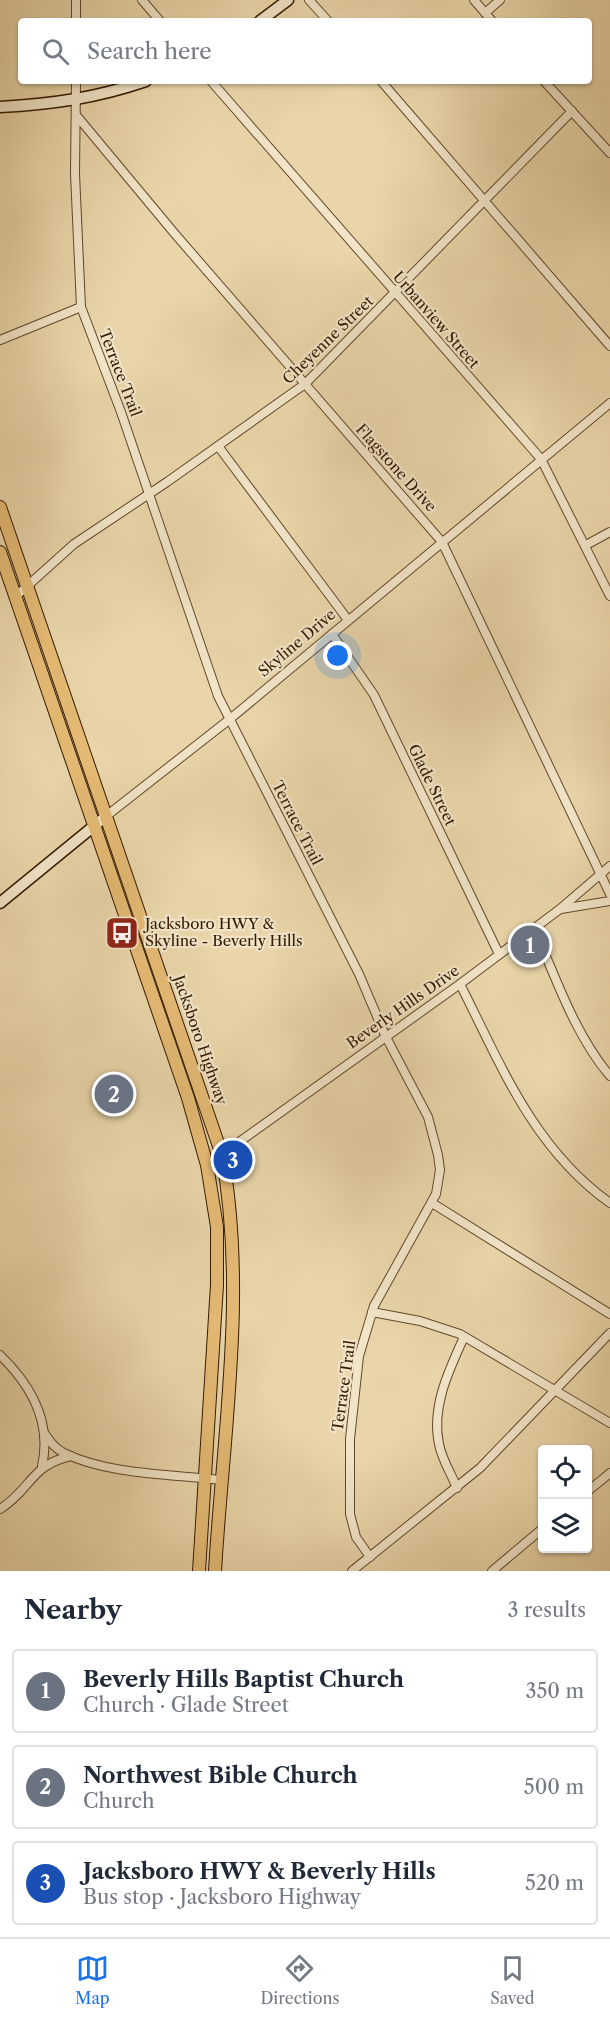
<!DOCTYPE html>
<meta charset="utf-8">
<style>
:root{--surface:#fff;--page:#f2f2f3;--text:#1f2937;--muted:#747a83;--line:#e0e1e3;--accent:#1a73e8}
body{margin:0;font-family:"Libre Caslon Text",serif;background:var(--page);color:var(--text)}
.controls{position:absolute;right:18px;bottom:18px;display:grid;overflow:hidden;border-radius:6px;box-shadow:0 2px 4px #0004}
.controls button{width:54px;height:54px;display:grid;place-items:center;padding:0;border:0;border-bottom:2px solid var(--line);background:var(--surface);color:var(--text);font:30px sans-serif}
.you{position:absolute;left:338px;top:656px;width:21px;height:21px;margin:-15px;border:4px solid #fff;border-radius:50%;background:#1a73e8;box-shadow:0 0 0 9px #1a73e833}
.badge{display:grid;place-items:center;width:39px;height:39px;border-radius:50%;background:var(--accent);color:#fff;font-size:20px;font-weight:700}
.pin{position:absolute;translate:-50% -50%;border:3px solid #fff;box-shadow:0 2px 6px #0006}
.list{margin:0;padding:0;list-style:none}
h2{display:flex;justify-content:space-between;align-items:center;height:78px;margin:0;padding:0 24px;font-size:26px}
h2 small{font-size:20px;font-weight:400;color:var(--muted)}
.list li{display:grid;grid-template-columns:39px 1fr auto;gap:18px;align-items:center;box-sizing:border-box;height:84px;margin:0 12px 12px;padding:0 12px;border:2px solid var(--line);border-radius:6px}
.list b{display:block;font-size:22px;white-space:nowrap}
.list p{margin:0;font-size:20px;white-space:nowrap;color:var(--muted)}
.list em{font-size:20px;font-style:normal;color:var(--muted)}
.icon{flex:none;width:33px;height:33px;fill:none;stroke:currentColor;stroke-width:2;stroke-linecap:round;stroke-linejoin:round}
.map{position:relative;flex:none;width:610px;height:1571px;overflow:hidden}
.search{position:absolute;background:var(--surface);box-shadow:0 2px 4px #0004;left:18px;right:18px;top:18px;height:66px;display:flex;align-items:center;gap:15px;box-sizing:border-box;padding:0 21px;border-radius:6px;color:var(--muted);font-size:22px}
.sheet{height:366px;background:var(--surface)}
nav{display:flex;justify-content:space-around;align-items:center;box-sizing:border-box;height:84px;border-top:2px solid var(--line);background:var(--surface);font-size:16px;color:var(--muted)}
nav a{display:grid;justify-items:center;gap:3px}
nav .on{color:var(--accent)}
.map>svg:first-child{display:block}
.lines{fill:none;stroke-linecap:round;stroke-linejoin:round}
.street-casing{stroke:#61482a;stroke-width:10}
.secondary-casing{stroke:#341900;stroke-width:13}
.primary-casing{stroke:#341900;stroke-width:14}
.street{stroke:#f1e4c7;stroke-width:8}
.secondary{stroke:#f1e4c7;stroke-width:10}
.primary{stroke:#e4ba74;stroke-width:12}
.labels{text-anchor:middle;stroke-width:4.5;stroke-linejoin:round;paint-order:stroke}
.street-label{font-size:15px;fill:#341900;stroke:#f1e4c7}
.poi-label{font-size:15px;fill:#341900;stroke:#f1e4c7;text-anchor:start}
</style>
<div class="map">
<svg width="610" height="1571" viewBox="0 0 610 1571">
<rect width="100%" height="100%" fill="#e9d5a9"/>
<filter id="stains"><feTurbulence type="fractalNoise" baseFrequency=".00333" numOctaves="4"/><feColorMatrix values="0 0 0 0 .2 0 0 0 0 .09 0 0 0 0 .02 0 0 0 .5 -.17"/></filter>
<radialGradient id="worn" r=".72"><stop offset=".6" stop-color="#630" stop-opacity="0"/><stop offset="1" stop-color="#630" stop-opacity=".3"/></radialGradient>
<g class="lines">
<defs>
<g id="street">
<polyline points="142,0 160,21"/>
<polyline points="309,0 328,21"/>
<polyline points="474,0 492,21"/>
<polyline points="485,13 500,0"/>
<polyline points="76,21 76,0"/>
<polyline points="76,81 75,174 81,307 121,412 218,696 359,974 385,1035 428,1117 438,1155 440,1170 436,1194 374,1306 359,1356 350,1439 350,1514 356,1537 370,1557"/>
<polyline points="211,81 541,459 610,596"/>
<polyline points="381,81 610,346"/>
<polyline points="544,81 610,153"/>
<polyline points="76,115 175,234 442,542 610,894"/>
<polyline points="0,340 81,307"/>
<polyline points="218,446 348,620"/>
<polyline points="586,545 610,532"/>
<polyline points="15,597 74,544 167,482 305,384 572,111"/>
<polyline points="332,634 374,695 499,954"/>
<polyline points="105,817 230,719 610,403"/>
<polyline points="561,909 610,901"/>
<path d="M534,928C556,978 575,1035 610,1076"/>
<path d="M460,984C501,1065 533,1148 610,1203"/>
<polyline points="207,1165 460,984 560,909 610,866"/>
<polyline points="432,1203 610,1314"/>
<polyline points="372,1312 420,1321 460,1334 610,1423"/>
<path d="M0,1355C31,1385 52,1422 42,1466"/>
<path d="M44,1433C50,1441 54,1448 64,1453C109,1475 171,1474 220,1480"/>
<path d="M457,1488C451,1473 442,1460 439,1444C431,1407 449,1370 464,1337"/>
<polyline points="588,1491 610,1473"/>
<path d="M0,1509C32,1489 30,1465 71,1456"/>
<polyline points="352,1571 480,1468 610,1333"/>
<polyline points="492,1571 542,1529"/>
</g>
<g id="secondary">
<polyline points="260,21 288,0"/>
<path d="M0,107C53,104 96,98 146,81"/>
<polyline points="0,903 105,817"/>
</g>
<g id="primary">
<path d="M0,507L222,1155C247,1291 223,1434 215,1571"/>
<polyline points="0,552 188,1098 207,1165 217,1227 217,1285 199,1571"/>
</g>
</defs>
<use href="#street" class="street-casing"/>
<use href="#secondary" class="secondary-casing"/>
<use href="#primary" class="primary-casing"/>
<use href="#street" class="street"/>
<use href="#secondary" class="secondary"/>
<use href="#primary" class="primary"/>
</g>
<defs>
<symbol id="bus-square" viewBox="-11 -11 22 22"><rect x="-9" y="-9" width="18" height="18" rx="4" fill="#8f2418" stroke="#f1e4c7"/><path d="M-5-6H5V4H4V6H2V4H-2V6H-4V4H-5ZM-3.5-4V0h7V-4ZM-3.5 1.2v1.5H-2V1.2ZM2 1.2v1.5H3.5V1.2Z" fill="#fff"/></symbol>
</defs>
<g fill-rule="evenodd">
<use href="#bus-square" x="103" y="914" width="38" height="38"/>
</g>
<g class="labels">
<g class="street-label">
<text transform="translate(436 320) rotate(49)" y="5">Urbanview Street</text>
<text transform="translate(328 340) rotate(-44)" y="5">Cheyenne Street</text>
<text transform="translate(120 373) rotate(69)" y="5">Terrace Trail</text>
<text transform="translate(396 468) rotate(48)" y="5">Flagstone Drive</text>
<text transform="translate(297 643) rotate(-40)" y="5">Skyline Drive</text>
<text transform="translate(432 785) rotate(64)" y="5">Glade Street</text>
<text transform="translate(297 823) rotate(63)" y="5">Terrace Trail</text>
<text transform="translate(403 1007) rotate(-35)" y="5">Beverly Hills Drive</text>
<text transform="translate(200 1040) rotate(71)" y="5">Jacksboro Highway</text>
<text transform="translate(344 1386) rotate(-82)" y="5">Terrace Trail</text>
</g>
<g class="poi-label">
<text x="145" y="929">Jacksboro HWY &amp;<tspan x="145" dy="17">Skyline - Beverly Hills</tspan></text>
</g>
</g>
<rect width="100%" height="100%" filter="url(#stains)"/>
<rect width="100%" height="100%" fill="url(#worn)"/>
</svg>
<div class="controls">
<button><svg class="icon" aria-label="locate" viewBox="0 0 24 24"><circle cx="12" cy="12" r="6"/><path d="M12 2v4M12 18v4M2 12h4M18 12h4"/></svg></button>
<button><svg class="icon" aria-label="layers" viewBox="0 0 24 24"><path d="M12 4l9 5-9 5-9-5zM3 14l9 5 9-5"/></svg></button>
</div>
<div class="you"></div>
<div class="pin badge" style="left:530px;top:945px;background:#6b7280">1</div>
<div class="pin badge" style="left:114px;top:1094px;background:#6b7280">2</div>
<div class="pin badge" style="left:233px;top:1160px;background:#1a4fb4">3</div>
<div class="search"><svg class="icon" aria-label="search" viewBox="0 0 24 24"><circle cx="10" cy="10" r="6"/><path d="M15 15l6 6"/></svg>Search here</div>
</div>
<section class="sheet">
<h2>Nearby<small>3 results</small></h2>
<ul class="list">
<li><span class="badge" style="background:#6b7280">1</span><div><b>Beverly Hills Baptist Church</b><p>Church · Glade Street</p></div><em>350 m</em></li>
<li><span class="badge" style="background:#6b7280">2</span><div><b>Northwest Bible Church</b><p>Church</p></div><em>500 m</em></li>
<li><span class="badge" style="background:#1a4fb4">3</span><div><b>Jacksboro HWY &amp; Beverly Hills</b><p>Bus stop · Jacksboro Highway</p></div><em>520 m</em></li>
</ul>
</section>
<nav>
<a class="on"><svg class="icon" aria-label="map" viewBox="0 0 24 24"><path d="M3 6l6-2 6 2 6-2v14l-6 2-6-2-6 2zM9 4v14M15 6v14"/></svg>Map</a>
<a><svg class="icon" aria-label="directions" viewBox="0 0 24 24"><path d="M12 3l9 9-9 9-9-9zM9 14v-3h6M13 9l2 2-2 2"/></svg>Directions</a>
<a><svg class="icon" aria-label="saved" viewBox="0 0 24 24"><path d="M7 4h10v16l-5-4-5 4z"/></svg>Saved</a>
</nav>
